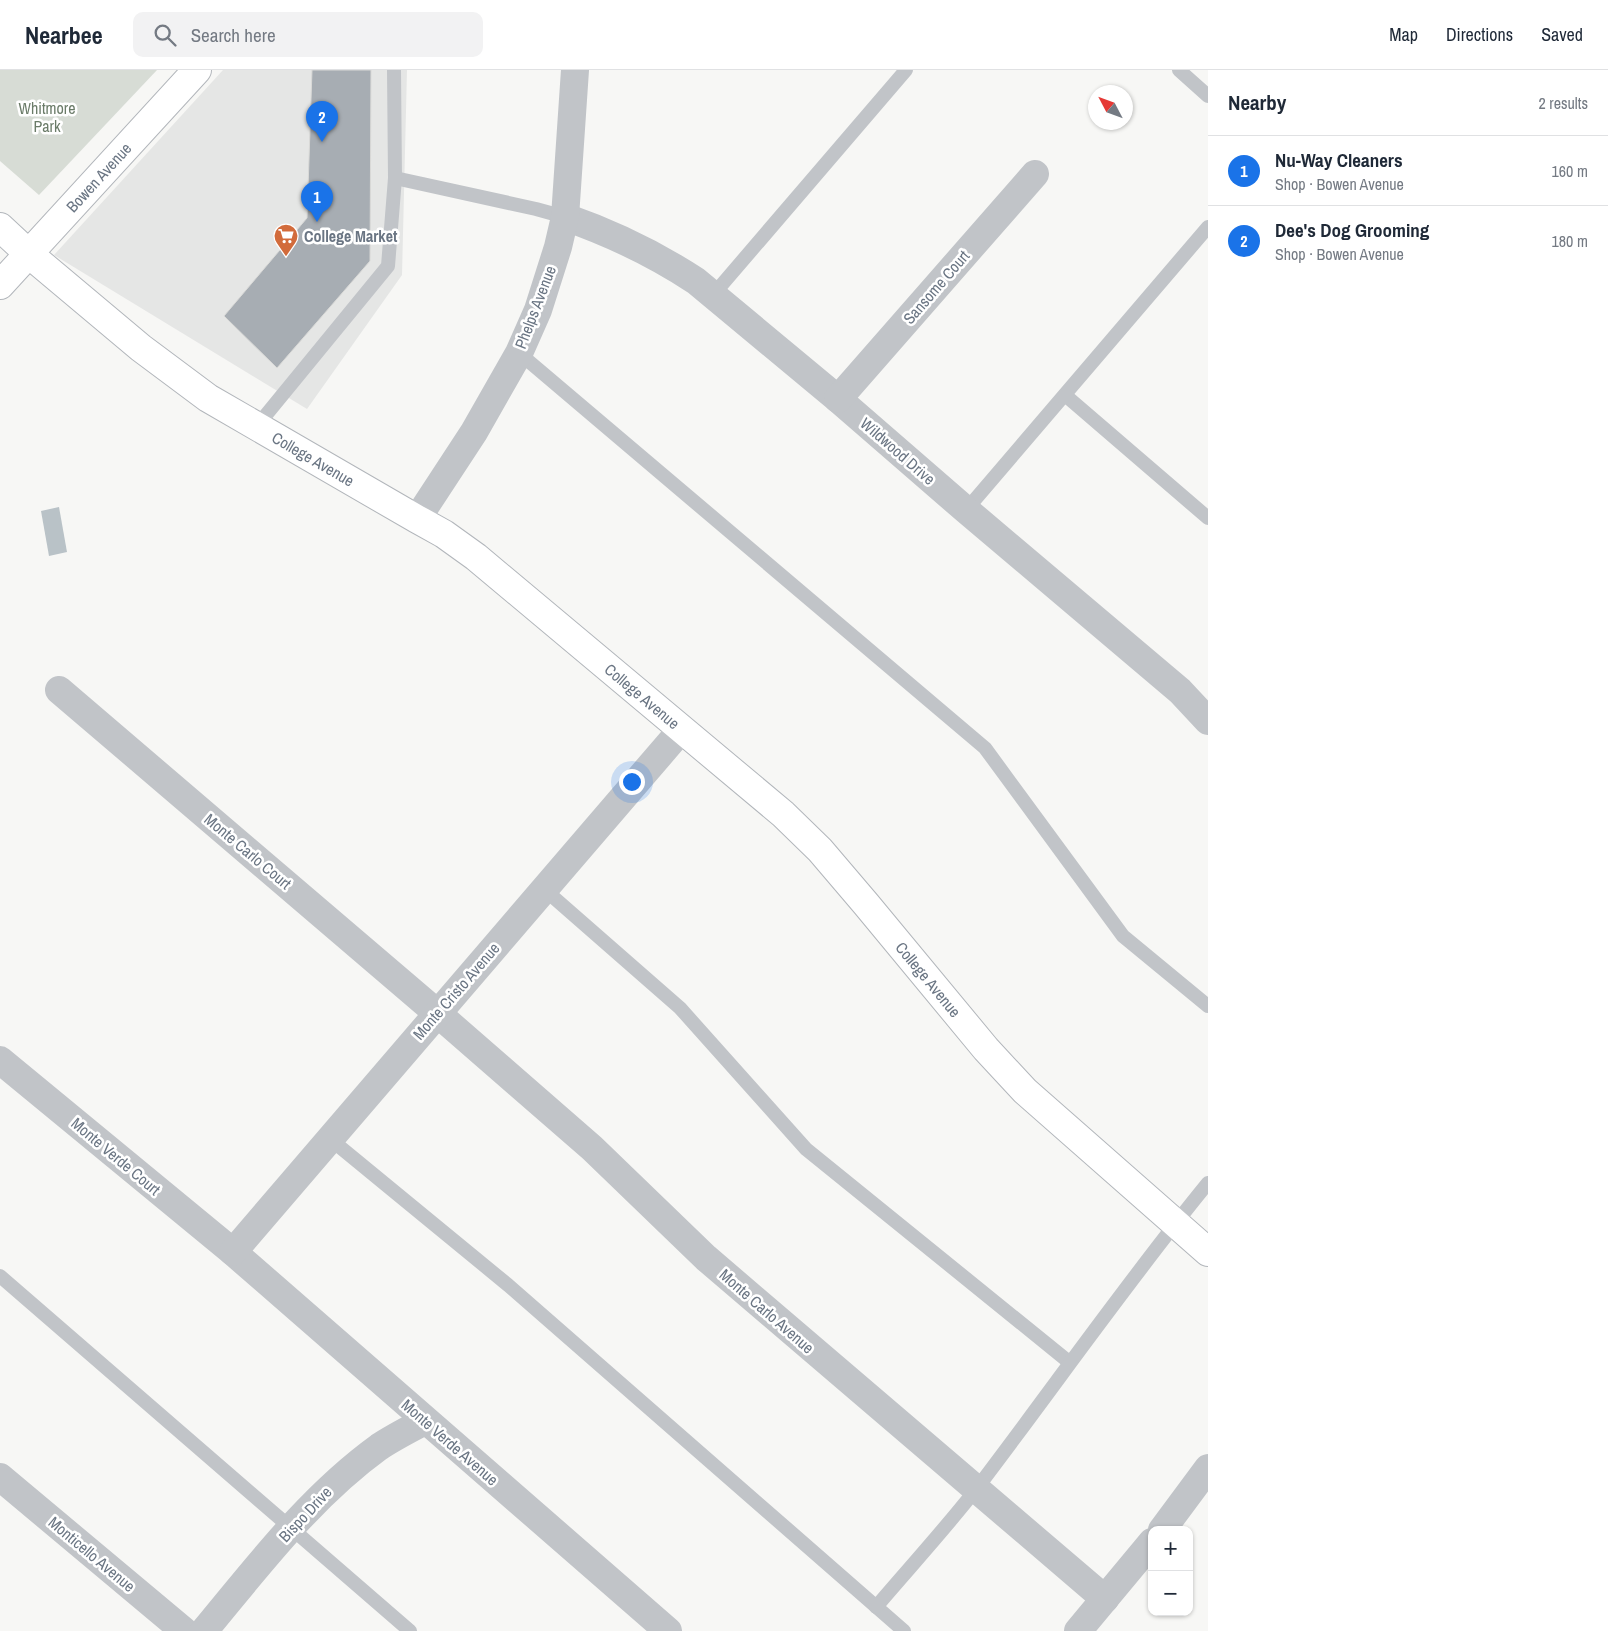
<!DOCTYPE html>
<meta charset="utf-8">
<style>
:root{--surface:#fff;--page:#f2f2f3;--text:#1f2937;--muted:#747a83;--line:#e0e1e3;--accent:#1a73e8}
body{margin:0;font-family:"Archivo Narrow",sans-serif;background:var(--page);color:var(--text)}
.controls{position:absolute;right:15px;bottom:15px;display:grid;overflow:hidden;border-radius:10px;box-shadow:0 1px 4px #0004}
.controls button{width:45px;height:45px;display:grid;place-items:center;padding:0;border:0;border-bottom:1px solid var(--line);background:var(--surface);color:var(--text);font:25px sans-serif}
.compass{position:absolute;left:1088px;top:15px;width:45px;height:45px;border-radius:50%;background:var(--surface);box-shadow:0 1px 4px #0004;rotate:311deg}
.you{position:absolute;left:631px;top:711px;width:18px;height:18px;margin:-12px;border:4px solid #fff;border-radius:50%;background:#1a73e8;box-shadow:0 0 0 8px #1a73e833}
.badge{display:grid;place-items:center;width:32px;height:32px;border-radius:50%;background:var(--accent);color:#fff;font-size:16px;font-weight:700}
.pin{position:absolute;translate:-50% -41px;filter:drop-shadow(0 1px 2px #0008)}
.pin::after{content:'';position:absolute;top:26px;width:18px;height:15px;background:inherit;clip-path:polygon(0 0,100% 0,50% 100%)}
.list{margin:0;padding:0;list-style:none}
h2{display:flex;justify-content:space-between;align-items:center;height:65px;margin:0;padding:0 20px;font-size:21px}
h2 small{font-size:16px;font-weight:400;color:var(--muted)}
.list li{display:grid;grid-template-columns:32px 1fr auto;gap:15px;align-items:center;box-sizing:border-box;height:70px;padding:0 20px;border-top:1px solid var(--line)}
.list b{display:block;font-size:19px;white-space:nowrap}
.list p{margin:0;font-size:16px;white-space:nowrap;color:var(--muted)}
.list em{font-size:16px;font-style:normal;color:var(--muted)}
.icon{flex:none;width:28px;height:28px;fill:none;stroke:currentColor;stroke-width:2;stroke-linecap:round;stroke-linejoin:round}
.map{position:relative;flex:none;width:1208px;height:1561px;overflow:hidden}
header{display:flex;align-items:center;gap:30px;box-sizing:border-box;height:70px;padding:0 25px;background:var(--surface);border-bottom:1px solid var(--line)}
header strong{font-size:24px}
nav{display:flex;gap:28px;margin-inline-start:auto;font-size:18px}
.search{width:350px;height:45px;background:var(--page);display:flex;align-items:center;gap:12px;box-sizing:border-box;padding:0 18px;border-radius:10px;color:var(--muted);font-size:19px}
main{display:flex}
aside{flex:1;background:var(--surface)}
.map>svg:first-child{display:block}
.built{fill:#e5e6e5}
.green{fill:#d7dcd5}
.water{fill:#b9c2c7}
.building{fill:#a7adb3;stroke:#d9d9d7}
.lines{fill:none;stroke-linecap:round;stroke-linejoin:round}
.secondary-casing{stroke:#b2b6bb;stroke-width:30}
.lane{stroke:#c1c4c8;stroke-width:14}
.street{stroke:#c1c4c8;stroke-width:28}
.secondary{stroke:#fff;stroke-width:28}
.labels{text-anchor:middle;stroke-width:5;stroke-linejoin:round;paint-order:stroke}
.park-label{font-size:16px;fill:#6a7b68;stroke:#fff}
.street-label{font-size:16px;fill:#6a7583;stroke:#fff}
.poi-label{font-size:16px;font-weight:bold;fill:#6a7583;stroke:#fff;text-anchor:start}
</style>
<header>
<strong>Nearbee</strong>
<div class="search"><svg class="icon" aria-label="search" viewBox="0 0 24 24"><circle cx="10" cy="10" r="6"/><path d="M15 15l6 6"/></svg>Search here</div>
<nav><a>Map</a><a>Directions</a><a>Saved</a></nav>
</header>
<main>
<div class="map">
<svg width="1208" height="1561" viewBox="0 0 1208 1561">
<rect width="100%" height="100%" fill="#f7f7f5"/>
<polygon class="built" points="223,0 407,0 402,205 307,339 54,185"/>
<polygon class="green" points="0,0 157,0 39,125 0,91"/>
<polygon class="water" points="59,437 67,482 49,486 41,441"/>
<polygon class="building" points="312,0 371,0 370,191 277,298 224,246 307,148"/>
<g class="lines">
<defs>
<g id="secondary">
<path id="s1" d="M0,157L29,184L141,278L208,328L417,449L444,464L476,487L783,744L820,780L866,834L986,979L1025,1021L1208,1182"/>
<path id="s2" d="M0,215L197,0"/>
</g>
</defs>
<use href="#secondary" class="secondary-casing"/>
<g class="lane">
<polyline points="1179,0 1208,26"/>
<polyline points="395,108 536,139 565,147"/>
<polyline points="713,225 906,0"/>
<polyline points="519,283 985,678 1123,866 1208,936"/>
<polyline points="1065,325 1208,448"/>
<polyline points="256,357 388,196 395,108 394,0"/>
<polyline points="966,440 1208,157"/>
<polyline points="544,819 680,938 806,1079 1069,1292"/>
<polyline points="329,1068 508,1215 904,1561"/>
<polyline points="0,1206 410,1561"/>
<path d="M876,1537C910,1497 945,1459 977,1418C1054,1317 1127,1212 1208,1113"/>
</g>
<g class="street">
<path d="M565,147C611,163 655,184 696,211L838,329L966,440L1180,621L1208,651"/>
<polyline points="838,329 1035,104"/>
<polyline points="417,449 474,362 519,283 538,240 558,177 565,147 575,0"/>
<polyline points="59,620 437,943 592,1078 706,1188 1105,1529"/>
<polyline points="0,990 233,1182 668,1561"/>
<polyline points="233,1182 681,660"/>
<polyline points="0,1407 184,1561"/>
<polyline points="1162,1460 1208,1398"/>
<path d="M204,1561C258,1496 310,1427 379,1377C394,1367 410,1359 425,1351"/>
<polyline points="1078,1561 1152,1472"/>
</g>
<use href="#secondary" class="secondary"/>
</g>
<defs>
<symbol id="supermarket-pin" viewBox="-11 -11 22 30"><path d="M0 17L-7.5 6A9.5 9.5 0 1 1 7.5 6Z" fill="#d26b3b" stroke="#fff"/><path d="M-6-5.5h2.5l.6 2H6L4.5 2H-2.5L-4.4-4H-6ZM-1.5 3.2a1.3 1.3 0 1 0 .1 0ZM3 3.2a1.3 1.3 0 1 0 .1 0Z" fill="#fff"/></symbol>
</defs>
<g fill-rule="evenodd">
<use href="#supermarket-pin" x="272" y="152" width="28" height="38"/>
</g>
<g class="labels">
<g class="park-label">
<text x="47" y="44">Whitmore<tspan x="47" dy="18">Park</tspan></text>
</g>
<g class="street-label">
<text dy="6" stroke="none"><textPath href="#s2" startOffset="146">Bowen Avenue</textPath></text>
<text transform="translate(936 217) rotate(-49)" y="6">Sansome Court</text>
<text transform="translate(535 237) rotate(-69)" y="6">Phelps Avenue</text>
<text transform="translate(898 381) rotate(41)" y="6">Wildwood Drive</text>
<text dy="6" stroke="none"><textPath href="#s1" startOffset="391">College Avenue</textPath></text>
<text dy="6" stroke="none"><textPath href="#s1" startOffset="798">College Avenue</textPath></text>
<text transform="translate(248 781) rotate(40)" y="6">Monte Carlo Court</text>
<text dy="6" stroke="none"><textPath href="#s1" startOffset="1202">College Avenue</textPath></text>
<text transform="translate(456 921) rotate(-49)" y="6">Monte Cristo Avenue</text>
<text transform="translate(116 1086) rotate(40)" y="6">Monte Verde Court</text>
<text transform="translate(767 1241) rotate(41)" y="6">Monte Carlo Avenue</text>
<text transform="translate(450 1372) rotate(41)" y="6">Monte Verde Avenue</text>
<text transform="translate(305 1444) rotate(-47)" y="6">Bispo Drive</text>
<text transform="translate(92 1484) rotate(40)" y="6">Monticello Avenue</text>
</g>
<g class="poi-label">
<text x="304" y="172">College Market</text>
</g>
</g>
</svg>
<div class="controls">
<button>+</button>
<button>−</button>
</div>
<svg class="compass" viewBox="-18 -18 36 36"><path d="M0-13l5 13h-10z" fill="#e53935"/><path d="M0 13l5-13h-10z" fill="#747a83"/></svg>
<div class="you"></div>
<div class="pin badge" style="left:317px;top:152px">1</div>
<div class="pin badge" style="left:322px;top:72px">2</div>
</div>
<aside>
<h2>Nearby<small>2 results</small></h2>
<ul class="list">
<li><span class="badge">1</span><div><b>Nu-Way Cleaners</b><p>Shop · Bowen Avenue</p></div><em>160 m</em></li>
<li><span class="badge">2</span><div><b>Dee's Dog Grooming</b><p>Shop · Bowen Avenue</p></div><em>180 m</em></li>
</ul>
</aside>
</main>
